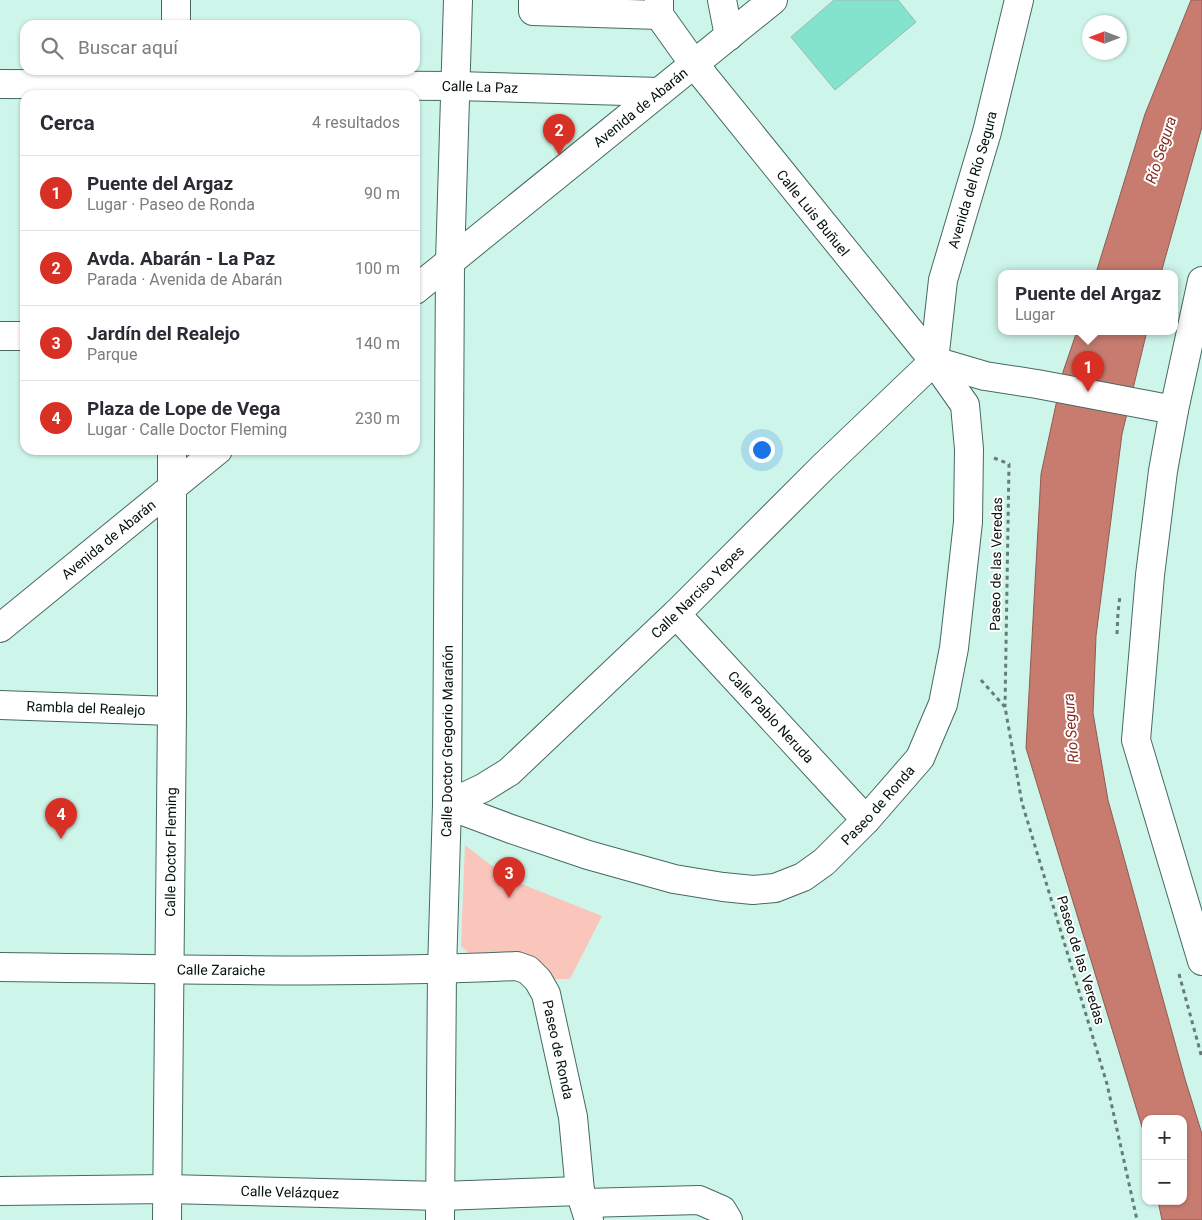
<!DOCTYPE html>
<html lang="es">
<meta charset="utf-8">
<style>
:root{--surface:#fff;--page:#f2f2f3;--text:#2b2b33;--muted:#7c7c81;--line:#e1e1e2;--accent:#d93025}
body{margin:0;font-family:Roboto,sans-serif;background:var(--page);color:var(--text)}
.controls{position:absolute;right:15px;bottom:15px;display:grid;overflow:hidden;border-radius:10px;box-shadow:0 1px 4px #0004}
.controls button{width:45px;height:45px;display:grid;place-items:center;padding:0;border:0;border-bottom:1px solid var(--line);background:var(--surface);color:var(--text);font:25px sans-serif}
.compass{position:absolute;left:1082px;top:15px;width:45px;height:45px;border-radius:50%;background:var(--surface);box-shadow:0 1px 4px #0004;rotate:270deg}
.you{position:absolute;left:761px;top:449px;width:18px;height:18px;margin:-12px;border:4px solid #fff;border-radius:50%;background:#1a73e8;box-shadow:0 0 0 8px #1a73e833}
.badge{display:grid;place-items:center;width:32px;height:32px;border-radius:50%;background:var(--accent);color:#fff;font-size:16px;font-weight:700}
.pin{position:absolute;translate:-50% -41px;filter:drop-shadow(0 1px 2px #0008)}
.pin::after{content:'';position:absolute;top:26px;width:18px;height:15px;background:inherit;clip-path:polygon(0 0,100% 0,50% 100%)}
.popup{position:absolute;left:998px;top:270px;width:180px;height:65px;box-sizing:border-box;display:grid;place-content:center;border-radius:10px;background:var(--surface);filter:drop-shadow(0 1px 4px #0005);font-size:16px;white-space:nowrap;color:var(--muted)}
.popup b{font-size:19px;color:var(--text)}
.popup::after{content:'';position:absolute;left:50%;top:100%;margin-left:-10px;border:10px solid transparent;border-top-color:var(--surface)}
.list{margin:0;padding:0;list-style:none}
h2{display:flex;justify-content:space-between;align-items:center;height:65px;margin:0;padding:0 20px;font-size:21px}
h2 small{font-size:16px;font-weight:400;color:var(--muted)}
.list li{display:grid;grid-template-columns:32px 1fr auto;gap:15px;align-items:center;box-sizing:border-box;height:75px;padding:0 20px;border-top:1px solid var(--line)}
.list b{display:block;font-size:19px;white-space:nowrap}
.list p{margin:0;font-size:16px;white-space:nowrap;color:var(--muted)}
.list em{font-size:16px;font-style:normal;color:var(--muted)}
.icon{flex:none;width:28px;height:28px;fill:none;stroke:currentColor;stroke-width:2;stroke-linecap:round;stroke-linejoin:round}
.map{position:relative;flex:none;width:1202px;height:1220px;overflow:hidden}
.search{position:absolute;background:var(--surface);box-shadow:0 1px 4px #0004;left:20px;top:20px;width:400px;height:55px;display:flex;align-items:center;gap:12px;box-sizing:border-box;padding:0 18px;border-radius:15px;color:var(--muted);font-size:19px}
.panel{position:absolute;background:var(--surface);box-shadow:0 1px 4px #0004;left:20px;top:90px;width:400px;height:365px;border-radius:15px}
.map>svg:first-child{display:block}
.green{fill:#fac5bb}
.water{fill:#c87c70;stroke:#8d5c52}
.building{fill:#84e3cc;stroke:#97bdb3}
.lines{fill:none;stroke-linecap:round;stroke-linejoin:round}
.street-casing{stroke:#466a61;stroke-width:30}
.primary-casing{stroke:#466a61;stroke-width:30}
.path{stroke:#647d76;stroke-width:3;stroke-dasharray:4 4;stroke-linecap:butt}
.street{stroke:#fff;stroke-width:28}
.primary{stroke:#fff;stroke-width:28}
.labels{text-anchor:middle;stroke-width:4;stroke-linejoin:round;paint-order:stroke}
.street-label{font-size:14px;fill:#03100c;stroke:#fff}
.water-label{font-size:15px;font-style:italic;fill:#862b20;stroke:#fff}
</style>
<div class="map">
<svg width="1202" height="1220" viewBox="0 0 1202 1220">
<rect width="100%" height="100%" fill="#cef5ea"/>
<polygon class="green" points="465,845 509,879 602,916 570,979 554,979 526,955 471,955 461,946"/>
<g class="water">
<polygon points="1191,0 1202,0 1202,127 1161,273 1096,273 1145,114"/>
<polygon points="1077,331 1147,331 1122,434 1096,636 1093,713 1108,800 1185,1079 1202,1134 1202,1220 1162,1220 1158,1201 1183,1201 1183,1119 1146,1119 1146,1140 1026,748 1041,474 1063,372"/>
</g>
<polygon class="building" points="834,0 898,0 916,22 835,90 791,37"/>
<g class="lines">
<defs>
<g id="street">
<polyline points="533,0 533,11 659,15"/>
<polyline points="722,0 729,36"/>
<polyline points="176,25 176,0"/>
<path id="s1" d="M0,84L456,86L659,92"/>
<polyline points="1202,281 1174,410 1163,471 1150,575 1136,740 1202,961"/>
<polyline points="0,336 25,336"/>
<path id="s2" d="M934,361L943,280L987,132L1019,0"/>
<polyline points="934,361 985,376 1037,384 1174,410"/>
<path id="s3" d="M676,614L866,820"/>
<path id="s4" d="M0,705L172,711"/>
<path id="s5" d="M447,805L511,829L588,855L674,879L723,887L753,890L775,888L803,877L824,862L866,820L920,758L943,704L954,648L968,522L969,449L965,405L934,361L694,64L659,15V0"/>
<path id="s6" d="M447,805L483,788L509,772L676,614L824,466L934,361"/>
<path id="s7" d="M0,967C172,969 345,974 517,966L528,970L538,980L546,994L573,1117L580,1191L589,1220"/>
<path id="s8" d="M0,1191L168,1189L441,1196L580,1191"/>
<polyline points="584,1203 699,1200 722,1210 728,1220"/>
<path id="s9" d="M167,1220L172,711V450"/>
<path id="s10" d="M440,1220L442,970L447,805L450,262L458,0"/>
</g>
<g id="primary">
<path id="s11" d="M415,290L773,0"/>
<path id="s12" d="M0,628L218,450"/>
</g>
</defs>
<use href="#street" class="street-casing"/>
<use href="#primary" class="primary-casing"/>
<g class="path">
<polyline points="994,458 1009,464 1005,707"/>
<polyline points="1117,634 1118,612 1120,596"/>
<polyline points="981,680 1005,707 1022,803 1107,1084 1137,1220"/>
<polyline points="1179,974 1202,1058"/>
</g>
<use href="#street" class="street"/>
<use href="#primary" class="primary"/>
</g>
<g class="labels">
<g class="street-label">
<text dy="5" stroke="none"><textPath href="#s1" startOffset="480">Calle La Paz</textPath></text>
<text dy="5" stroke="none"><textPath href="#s11" startOffset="290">Avenida de Abarán</textPath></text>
<text dy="5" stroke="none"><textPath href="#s2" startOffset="186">Avenida del Río Segura</textPath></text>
<text transform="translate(813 213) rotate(51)" y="5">Calle Luis Buñuel</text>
<text dy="5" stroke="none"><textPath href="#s12" startOffset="140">Avenida de Abarán</textPath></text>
<text transform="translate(996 564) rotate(-89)" y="5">Paseo de las Veredas</text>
<text dy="5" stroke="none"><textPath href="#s6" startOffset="331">Calle Narciso Yepes</textPath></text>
<text dy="5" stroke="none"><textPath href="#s4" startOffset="86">Rambla del Realejo</textPath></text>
<text dy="5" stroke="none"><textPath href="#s3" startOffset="140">Calle Pablo Neruda</textPath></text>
<text dy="5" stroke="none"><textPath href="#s10" startOffset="479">Calle Doctor Gregorio Marañón</textPath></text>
<text dy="5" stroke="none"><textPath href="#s5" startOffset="475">Paseo de Ronda</textPath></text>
<text dy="5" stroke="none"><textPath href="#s9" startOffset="368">Calle Doctor Fleming</textPath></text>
<text transform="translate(1081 960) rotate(73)" y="5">Paseo de las Veredas</text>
<text dy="5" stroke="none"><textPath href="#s7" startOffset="221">Calle Zaraiche</textPath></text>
<text dy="5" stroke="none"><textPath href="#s7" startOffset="616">Paseo de Ronda</textPath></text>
<text dy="5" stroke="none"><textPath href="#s8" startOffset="290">Calle Velázquez</textPath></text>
</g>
<g class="water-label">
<text transform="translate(1161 150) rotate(-72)" y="5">Río Segura</text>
<text transform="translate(1071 728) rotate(-94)" y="5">Río Segura</text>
</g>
</g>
</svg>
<div class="controls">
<button>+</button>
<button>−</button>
</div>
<svg class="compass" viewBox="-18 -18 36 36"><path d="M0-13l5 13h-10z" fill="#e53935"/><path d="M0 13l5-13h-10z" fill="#7c7c81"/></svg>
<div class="you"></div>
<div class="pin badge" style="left:1088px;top:392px">1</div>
<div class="popup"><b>Puente del Argaz</b>Lugar</div>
<div class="pin badge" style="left:559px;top:155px">2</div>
<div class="pin badge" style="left:509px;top:898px">3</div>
<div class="pin badge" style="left:61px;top:839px">4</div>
<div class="search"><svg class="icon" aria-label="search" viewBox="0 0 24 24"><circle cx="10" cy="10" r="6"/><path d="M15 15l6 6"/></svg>Buscar aquí</div>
<section class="panel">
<h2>Cerca<small>4 resultados</small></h2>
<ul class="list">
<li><span class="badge">1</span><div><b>Puente del Argaz</b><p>Lugar · Paseo de Ronda</p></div><em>90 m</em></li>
<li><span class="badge">2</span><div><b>Avda. Abarán - La Paz</b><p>Parada · Avenida de Abarán</p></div><em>100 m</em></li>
<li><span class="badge">3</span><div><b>Jardín del Realejo</b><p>Parque</p></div><em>140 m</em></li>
<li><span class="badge">4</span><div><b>Plaza de Lope de Vega</b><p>Lugar · Calle Doctor Fleming</p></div><em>230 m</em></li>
</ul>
</section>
</div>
